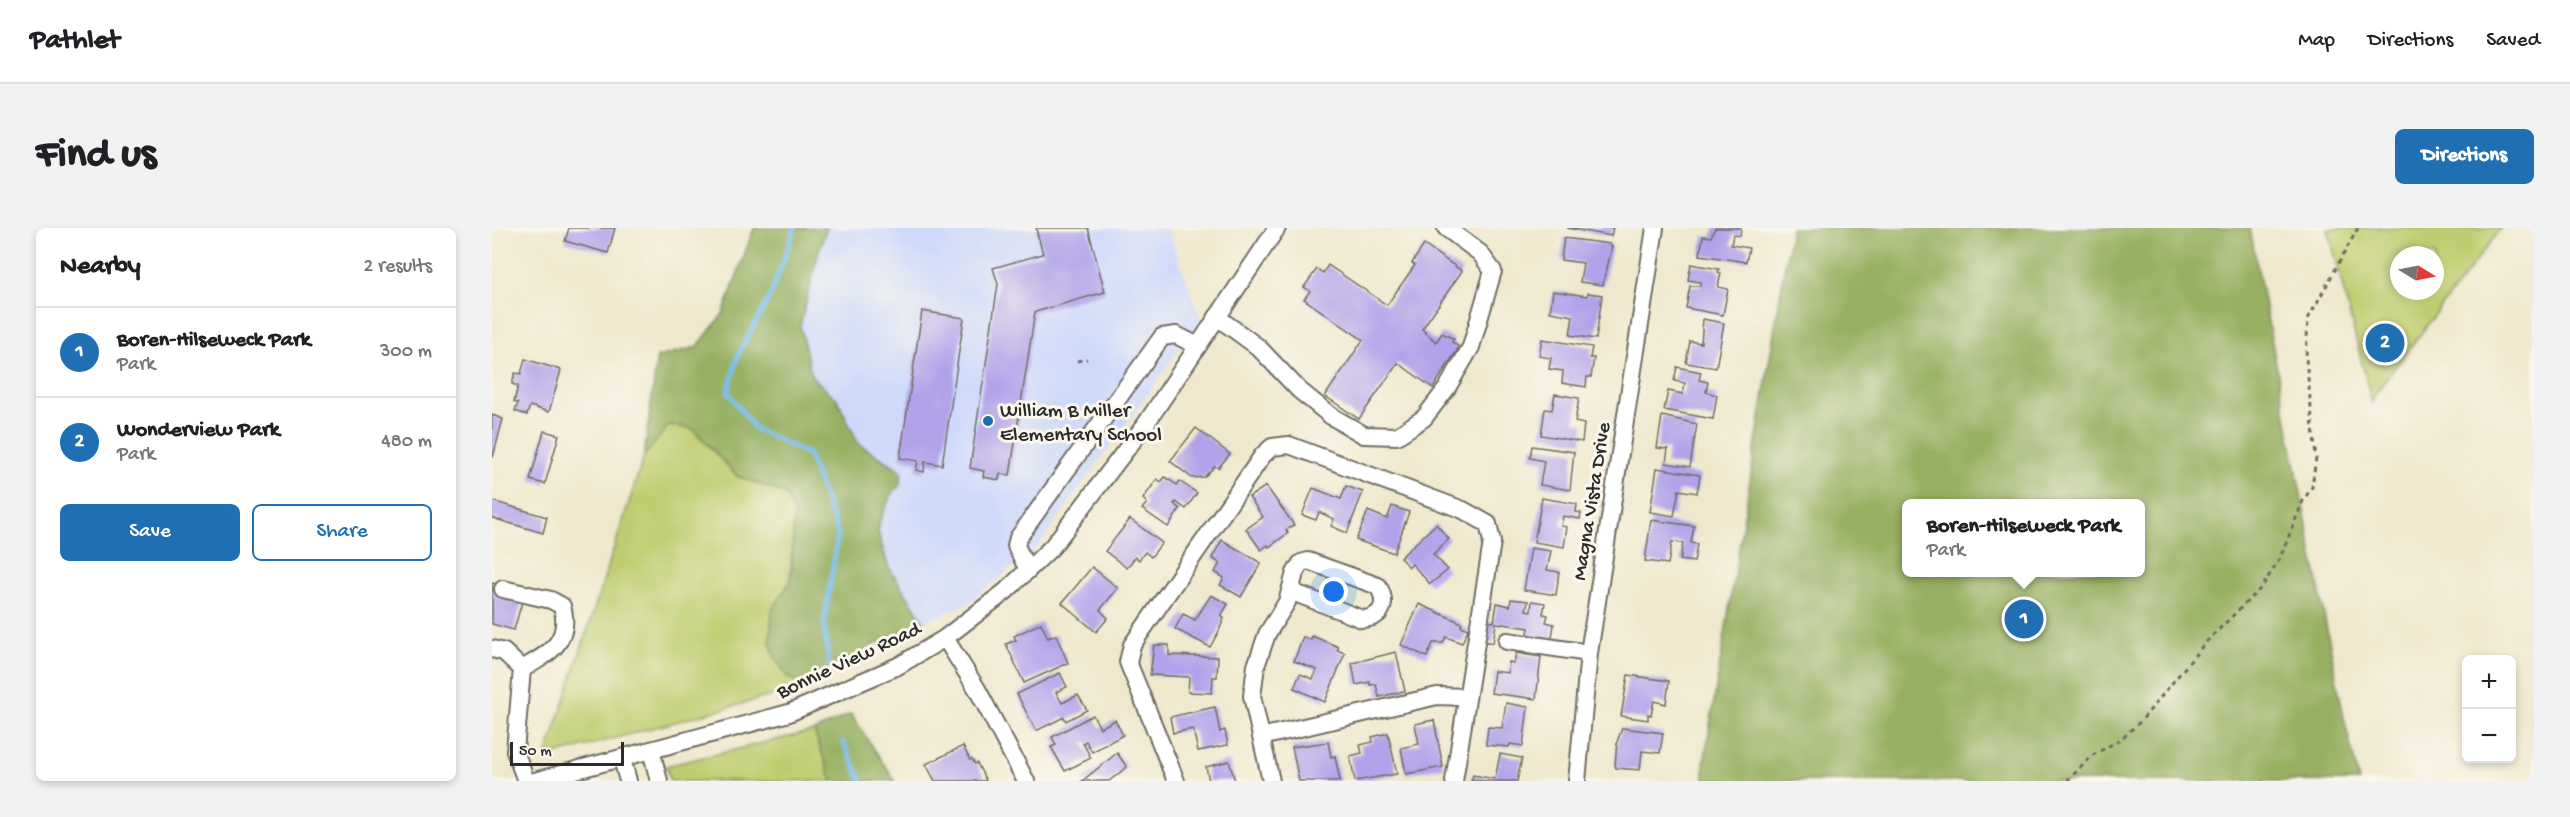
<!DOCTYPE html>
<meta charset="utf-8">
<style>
:root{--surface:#fff;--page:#f2f2f2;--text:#202124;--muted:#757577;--line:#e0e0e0;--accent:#1f6fb2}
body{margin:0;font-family:"Gochi Hand",sans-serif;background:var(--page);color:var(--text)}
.controls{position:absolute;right:18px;bottom:18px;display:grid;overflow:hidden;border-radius:9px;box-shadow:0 3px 9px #0003}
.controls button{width:54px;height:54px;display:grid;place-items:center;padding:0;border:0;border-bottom:2px solid var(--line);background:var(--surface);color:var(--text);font:30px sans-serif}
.compass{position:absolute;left:1898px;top:18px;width:54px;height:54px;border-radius:50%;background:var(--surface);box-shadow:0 3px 9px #0003;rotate:100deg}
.scale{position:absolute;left:18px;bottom:15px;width:114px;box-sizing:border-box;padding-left:6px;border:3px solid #2b2b2b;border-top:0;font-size:16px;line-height:21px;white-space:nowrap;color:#2b2b2b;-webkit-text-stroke:4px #fbf7ec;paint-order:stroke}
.you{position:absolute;left:842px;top:364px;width:21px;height:21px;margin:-15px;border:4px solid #fff;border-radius:50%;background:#1a73e8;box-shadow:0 0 0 9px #1a73e833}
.badge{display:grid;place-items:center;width:39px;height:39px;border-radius:50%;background:var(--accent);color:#fff;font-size:20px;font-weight:700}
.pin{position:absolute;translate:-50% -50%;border:3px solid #fff;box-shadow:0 2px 6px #0006}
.popup{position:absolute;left:1410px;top:271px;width:243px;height:78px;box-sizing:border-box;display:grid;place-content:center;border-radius:9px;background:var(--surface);filter:drop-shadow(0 2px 4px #0005);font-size:20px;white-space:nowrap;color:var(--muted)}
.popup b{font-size:22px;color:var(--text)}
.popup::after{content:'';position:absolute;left:50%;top:100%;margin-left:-12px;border:12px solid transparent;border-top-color:var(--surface)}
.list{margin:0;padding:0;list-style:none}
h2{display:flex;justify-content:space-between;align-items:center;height:78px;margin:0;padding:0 24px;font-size:26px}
h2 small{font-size:20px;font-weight:400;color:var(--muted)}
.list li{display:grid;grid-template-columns:39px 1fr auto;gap:18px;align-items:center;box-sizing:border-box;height:90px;padding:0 24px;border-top:2px solid var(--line)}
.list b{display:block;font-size:22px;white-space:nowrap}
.list p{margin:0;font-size:20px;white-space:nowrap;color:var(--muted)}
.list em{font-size:20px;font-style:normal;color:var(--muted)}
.actions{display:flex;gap:12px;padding:18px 24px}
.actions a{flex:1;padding:14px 0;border:2px solid var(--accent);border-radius:9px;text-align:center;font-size:21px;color:var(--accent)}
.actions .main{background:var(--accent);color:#fff}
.map{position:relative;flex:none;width:2042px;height:553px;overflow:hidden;border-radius:9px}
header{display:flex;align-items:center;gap:36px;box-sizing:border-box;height:84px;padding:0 30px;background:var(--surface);border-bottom:2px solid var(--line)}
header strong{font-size:28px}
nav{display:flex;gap:33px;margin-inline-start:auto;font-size:21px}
.intro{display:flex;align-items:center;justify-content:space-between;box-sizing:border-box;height:144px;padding:0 36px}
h1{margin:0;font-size:42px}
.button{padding:15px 27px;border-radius:9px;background:var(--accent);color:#fff;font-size:21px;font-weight:700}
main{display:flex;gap:36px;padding:0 36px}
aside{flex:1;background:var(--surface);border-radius:9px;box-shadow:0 3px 9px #0003}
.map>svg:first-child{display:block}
.built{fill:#cfdafa}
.green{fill:#bfcd6f;stroke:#757c4d;stroke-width:1.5;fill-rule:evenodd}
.forest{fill:#97b062;stroke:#616e46;stroke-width:1.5;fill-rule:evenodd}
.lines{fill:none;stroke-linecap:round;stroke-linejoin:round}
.stream{stroke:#79c0f1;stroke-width:4.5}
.building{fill:#b1a2ea}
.minor-casing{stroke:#706d64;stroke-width:20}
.path{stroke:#706d64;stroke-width:3;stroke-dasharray:4.5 4.5;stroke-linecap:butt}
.minor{stroke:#fff;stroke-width:16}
.poi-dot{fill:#1f6fb2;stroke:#fbf7ec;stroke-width:2}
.labels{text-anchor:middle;stroke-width:6;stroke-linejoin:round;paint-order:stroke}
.poi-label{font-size:21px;fill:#2b2b2b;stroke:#fbf7ec;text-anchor:start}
.street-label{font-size:21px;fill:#2b2b2b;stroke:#fbf7ec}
</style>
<header>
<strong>Pathlet</strong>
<nav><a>Map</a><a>Directions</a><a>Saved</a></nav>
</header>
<div class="intro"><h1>Find us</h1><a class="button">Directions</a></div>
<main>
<aside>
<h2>Nearby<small>2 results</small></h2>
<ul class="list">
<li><span class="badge">1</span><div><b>Boren-Hilseweck Park</b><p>Park</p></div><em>300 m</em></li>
<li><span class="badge">2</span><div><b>Wonderview Park</b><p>Park</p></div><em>480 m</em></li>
</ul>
<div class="actions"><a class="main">Save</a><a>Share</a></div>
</aside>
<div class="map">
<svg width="2042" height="553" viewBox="0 0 2042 553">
<rect width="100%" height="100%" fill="#fbf7ec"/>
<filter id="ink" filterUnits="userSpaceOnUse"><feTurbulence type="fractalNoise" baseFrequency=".0167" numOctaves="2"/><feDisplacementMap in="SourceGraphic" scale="12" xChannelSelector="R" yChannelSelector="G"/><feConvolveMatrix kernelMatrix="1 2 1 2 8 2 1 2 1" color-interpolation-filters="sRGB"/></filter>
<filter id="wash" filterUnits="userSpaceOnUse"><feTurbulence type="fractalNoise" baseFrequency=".008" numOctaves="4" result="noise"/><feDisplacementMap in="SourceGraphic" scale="24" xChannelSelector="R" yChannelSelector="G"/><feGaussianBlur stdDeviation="1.35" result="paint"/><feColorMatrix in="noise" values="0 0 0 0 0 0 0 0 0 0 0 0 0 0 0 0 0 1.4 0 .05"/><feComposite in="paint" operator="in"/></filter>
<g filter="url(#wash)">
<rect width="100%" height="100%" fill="#efe8cd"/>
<polygon class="built" points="335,0 675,0 709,91 545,320 475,376 432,394 396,338 386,304 389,290 399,266 408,257 410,243 367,216 345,171 320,149 308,98 327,22"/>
<g class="green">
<path d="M1836,0H2009L1883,166L1880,175ZM1907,27H1943V63H1907Z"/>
<polygon points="177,197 201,201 245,248 293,265 302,285 298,354 289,368 296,450 310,454 308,460 54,529 152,228"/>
<polygon points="322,503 341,553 178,553 174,538"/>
</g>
<g class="forest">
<polygon points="262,0 335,0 327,22 308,98 320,149 345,171 367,216 410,243 408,257 399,267 388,292 386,304 396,338 432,394 379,418 334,448 310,454 296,450 283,431 278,413 280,382 298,354 300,338 302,285 293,266 245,248 201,201 177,197 152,228 165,129 205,119 231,86"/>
<path d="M1299,0H1758L1852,490L1867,553H1212V534ZM1415,276H1649V344H1415Z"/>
<polygon points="359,486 403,553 340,553 322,503"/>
</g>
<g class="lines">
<g class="stream">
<polyline points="303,0 279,66 246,127 236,164 262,200 316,226 346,305 332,395 337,437"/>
<polyline points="351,514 370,553"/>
</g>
</g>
<g id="blocks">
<g class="building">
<polygon points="77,0 123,0 116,25 73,13"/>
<polygon points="547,0 596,0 613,64 543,84 518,247 508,246 507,252 491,249 492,243 478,240 506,56 501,40 551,26 544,1"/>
<polygon points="1075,0 1121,0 1119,8"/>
<polygon points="1223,0 1249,0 1248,8 1241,7 1239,17 1257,20 1254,34 1208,27 1211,8 1219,9"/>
<polygon points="1072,10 1118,16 1120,19 1111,57 1088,54 1091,35 1069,32"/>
<polygon points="932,17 970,43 930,101 944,114 950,105 962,111 960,114 967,119 941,160 906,135 867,191 833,168 871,112 812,71 818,63 812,59 825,41 831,45 836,37 895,77 923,37 920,35"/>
<polygon points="1199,36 1227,41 1226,44 1229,45 1226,59 1236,61 1231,87 1194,80 1198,58 1208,58 1209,54 1196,52"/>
<polygon points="1061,63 1095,68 1096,65 1110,67 1104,111 1078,107 1081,88 1058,84"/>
<polygon points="430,83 472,90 450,237 433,234 432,244 424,242 426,233 408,230"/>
<polygon points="1211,91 1232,95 1224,140 1194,135 1198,113 1209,115"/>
<polygon points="1050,111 1100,119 1098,130 1102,130 1099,149 1095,149 1094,159 1070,155 1071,143 1057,141 1059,130 1047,128"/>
<polygon points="33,131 69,142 57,184 38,178 35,187 23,183 26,175 22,174 26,158 20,156 23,145 29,146"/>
<polygon points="1185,139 1209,144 1207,152 1216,154 1214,164 1225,167 1221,191 1172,182 1176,163 1191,166 1193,155 1182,153"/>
<polygon points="1063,166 1087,170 1083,194 1092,196 1090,214 1049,207 1053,181 1060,182"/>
<polygon points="0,187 11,191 1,229 0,229"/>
<polygon points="1170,188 1205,196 1198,239 1174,235 1176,221 1165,220"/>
<polygon points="704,200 738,226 726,240 723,238 712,249 700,250 678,233"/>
<polygon points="52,203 67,207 53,256 38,252"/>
<polygon points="1040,218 1082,224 1078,262 1048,257 1052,233 1038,230"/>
<polygon points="1165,240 1208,247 1205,265 1187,262 1182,288 1158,284"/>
<polygon points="673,249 685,257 687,253 705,265 694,281 684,274 682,276 688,281 676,299 650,281 655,275 651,271 665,251 669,254"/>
<polygon points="774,258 802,297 794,302 796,305 777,319 776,317 769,322 754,301 771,289 757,269"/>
<polygon points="854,258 871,264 855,305 839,298 842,291 827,284 824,292 810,287 821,260 849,271"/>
<polygon points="1050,270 1085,276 1084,284 1089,285 1088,291 1071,288 1069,298 1075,299 1072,319 1042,314"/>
<polygon points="0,273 55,289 51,305 0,290"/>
<polygon points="900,278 917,284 902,325 864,312 876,283 895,291"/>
<polygon points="638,291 670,315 659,329 653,324 647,332 643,329 635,340 613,323"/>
<polygon points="1159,292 1202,298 1199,315 1205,316 1202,334 1188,332 1191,315 1180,314 1176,336 1153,333"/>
<polygon points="944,296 957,311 941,326 956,342 938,356 920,336 917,339 908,330"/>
<polygon points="730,312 769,335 749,369 728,357 732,350 723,344 728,335 720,330"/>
<polygon points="1039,320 1059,323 1055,342 1067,344 1064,367 1032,362"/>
<polygon points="600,339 626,360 608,382 616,390 604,404 570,375"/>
<polygon points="0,355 12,358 9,368 30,374 22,402 0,396"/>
<polygon points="719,367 736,376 729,388 732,390 727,403 718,419 683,401 691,386 703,392"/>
<polygon points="1019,371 1036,373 1034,382 1039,383 1040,373 1053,375 1051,386 1056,387 1054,394 1062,396 1059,416 1035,412 1037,400 1004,395 1001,415 990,413 992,393 1002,394 1005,375 1018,378"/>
<polygon points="927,376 970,395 969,398 976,401 970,415 954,409 951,415 941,415 935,429 909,417"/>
<polygon points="549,395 556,410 564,407 576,435 532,455 514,416 524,412 522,408"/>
<polygon points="820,408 847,419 845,422 853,425 833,474 802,460 808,446 821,451 825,442 802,433 811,409 819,412"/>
<polygon points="662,417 677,417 677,427 726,429 725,449 721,449 720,465 696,464 697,449 658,447"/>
<polygon points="904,424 913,463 887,469 884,456 878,457 878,454 864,457 860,435"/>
<polygon points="1024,425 1049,429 1044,471 999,465 1002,443 1016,445 1017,434 1022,435"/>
<polygon points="568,445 575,459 564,464 570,475 586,467 595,482 574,493 572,489 544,503 525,466"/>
<polygon points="1136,447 1177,453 1174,476 1162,473 1159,487 1156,486 1156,492 1129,488"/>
<polygon points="1014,475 1036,479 1031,518 1018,516 1017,519 994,517 996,499 1010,500"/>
<polygon points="723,479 728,504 733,502 736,517 706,523 701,501 681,505 678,489"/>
<polygon points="601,487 608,500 623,492 631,507 600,524 594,513 591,515 599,530 573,543 559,519 564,517 560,509"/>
<polygon points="942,492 951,539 914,546 909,520 927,516 923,496"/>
<polygon points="1130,500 1171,505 1168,525 1150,523 1148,542 1124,540 1123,537 1125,514"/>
<polygon points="896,505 905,546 863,553 858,528 870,525 868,517 881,514 880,509"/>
<polygon points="836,514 839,529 843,528 848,553 807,553 800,519"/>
<polygon points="471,518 478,532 480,531 483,536 485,535 494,553 443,553 434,536"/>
<polygon points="625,525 635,539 617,553 590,553"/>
<polygon points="1008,526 1030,530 1025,553 979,553 981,547 1003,551"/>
<polygon points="737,533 743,553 717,553 714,539"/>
</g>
</g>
</g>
<g filter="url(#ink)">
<use href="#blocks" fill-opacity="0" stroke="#706d64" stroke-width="1.5"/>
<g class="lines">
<defs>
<g id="minor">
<polyline points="725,89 766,119 807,162 839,188 872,207 905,208 932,190 955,160 979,119 1001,43 988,25 954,0"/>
<polyline points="536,342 524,318 526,310 670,109 684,107 706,118"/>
<path d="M11,361L59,372L70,378C80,413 57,426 30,441"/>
<polyline points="453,410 485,461 534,553"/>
<polyline points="1015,413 1097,425"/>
<polyline points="0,421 12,424 30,441 23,523 34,553"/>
<polyline points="769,509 945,468 974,469"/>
<polyline points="159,522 167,553"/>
<polyline points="130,530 136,553"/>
<polyline points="43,553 297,485 406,438 453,410 514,363 560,319 653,197 785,0"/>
<polyline points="684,553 636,434 640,417 771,227 780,219 797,217 971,282 996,296 1000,314 962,553"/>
<path d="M779,553L760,468L764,438L775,406L795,374L803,345L809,335L816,333L886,358C896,375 891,390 870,391L798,363"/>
<polyline points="1085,553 1097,425 1163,0"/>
</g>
</defs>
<use href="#minor" class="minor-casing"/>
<g class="path">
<polyline points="585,133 595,131"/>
<polyline points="1575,553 1601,527 1629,511 1649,493 1713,415 1770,359 1788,330 1811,273 1820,259 1824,230 1814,130 1816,91 1866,0"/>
</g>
<use href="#minor" class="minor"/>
</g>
</g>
<circle class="poi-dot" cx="496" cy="193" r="6"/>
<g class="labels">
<g class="poi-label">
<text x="508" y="188">William B Miller<tspan x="508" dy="24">Elementary School</tspan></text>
</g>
<g class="street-label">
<text transform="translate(1098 273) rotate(-81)" y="7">Magna Vista Drive</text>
<text transform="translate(356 431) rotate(-25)" y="7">Bonnie View Road</text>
</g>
</g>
</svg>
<div class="controls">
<button>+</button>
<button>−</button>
</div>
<svg class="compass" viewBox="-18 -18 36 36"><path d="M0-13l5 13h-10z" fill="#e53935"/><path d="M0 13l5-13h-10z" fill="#757577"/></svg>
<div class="scale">50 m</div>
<div class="you"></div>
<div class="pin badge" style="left:1532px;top:391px">1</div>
<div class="popup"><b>Boren-Hilseweck Park</b>Park</div>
<div class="pin badge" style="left:1893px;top:115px">2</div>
</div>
</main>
